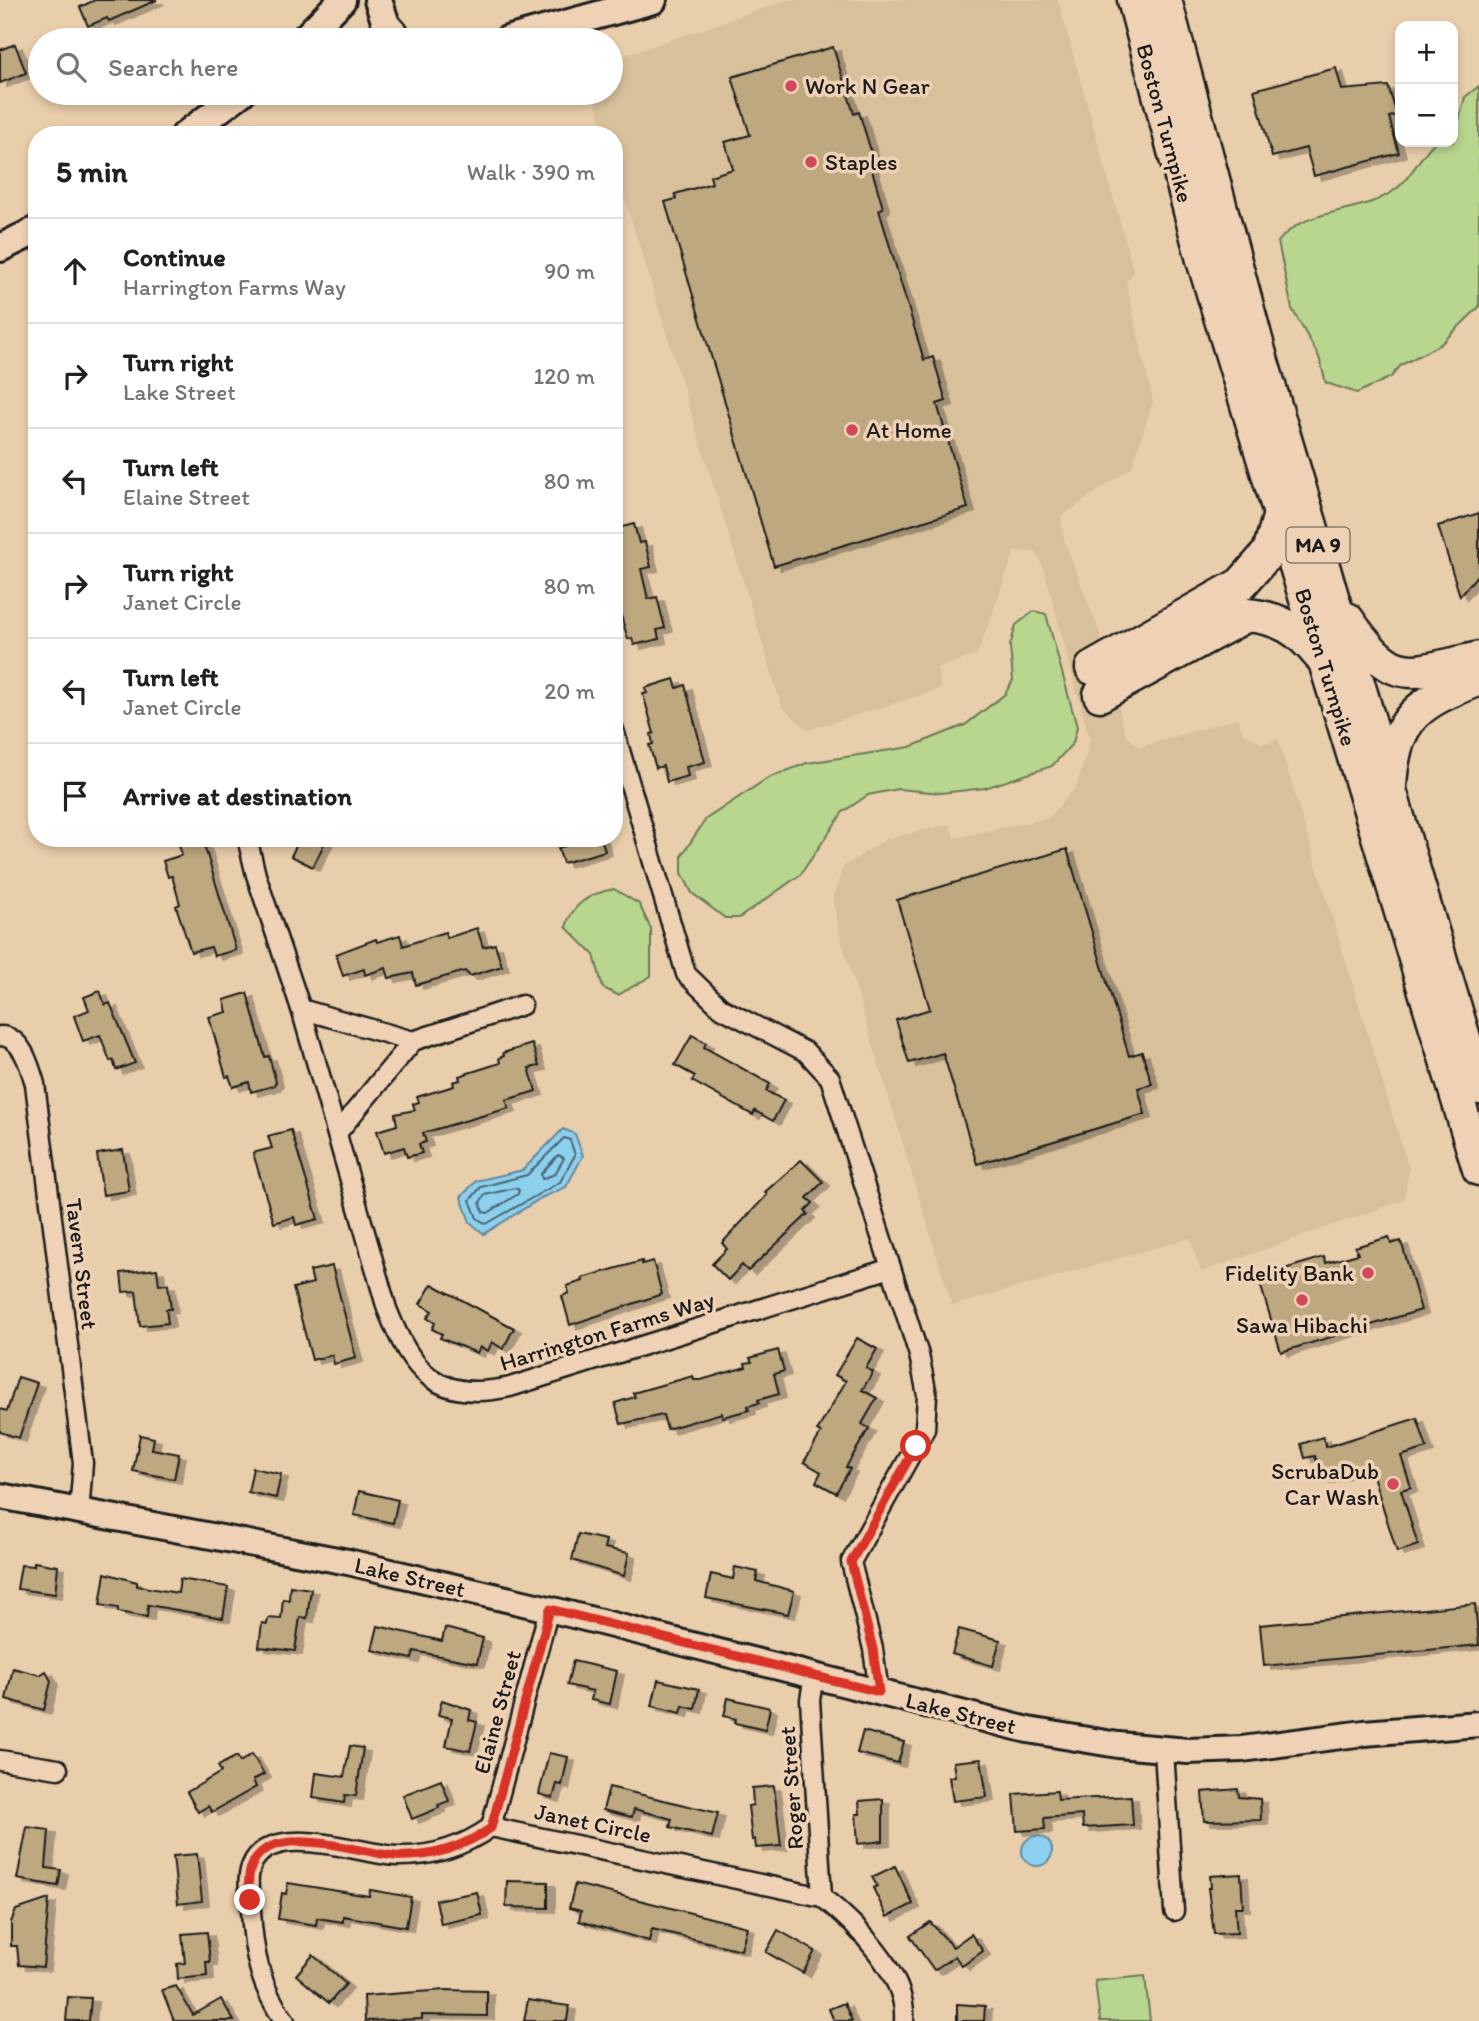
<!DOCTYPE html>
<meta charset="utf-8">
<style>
:root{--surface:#fff;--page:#f6f6f6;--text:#202124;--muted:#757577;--line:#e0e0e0}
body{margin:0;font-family:Itim,sans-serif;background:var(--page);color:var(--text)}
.controls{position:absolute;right:21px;top:21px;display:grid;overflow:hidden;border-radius:14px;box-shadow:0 4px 10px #0003}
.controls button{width:63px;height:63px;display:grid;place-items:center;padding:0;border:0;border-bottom:2px solid var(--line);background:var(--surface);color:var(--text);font:35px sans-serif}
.stop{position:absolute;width:21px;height:21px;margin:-16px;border:5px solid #d93025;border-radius:50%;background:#fff}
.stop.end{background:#d93025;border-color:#fff;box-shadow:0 2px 7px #0008}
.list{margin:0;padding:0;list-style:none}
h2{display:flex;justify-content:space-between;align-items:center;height:91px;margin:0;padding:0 28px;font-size:30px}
h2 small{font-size:23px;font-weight:400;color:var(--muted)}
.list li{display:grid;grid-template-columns:46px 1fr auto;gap:21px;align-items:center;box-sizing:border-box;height:105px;padding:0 28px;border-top:2px solid var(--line)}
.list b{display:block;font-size:26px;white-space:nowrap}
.list p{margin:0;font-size:23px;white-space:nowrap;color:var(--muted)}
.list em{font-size:23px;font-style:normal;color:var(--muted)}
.icon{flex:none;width:38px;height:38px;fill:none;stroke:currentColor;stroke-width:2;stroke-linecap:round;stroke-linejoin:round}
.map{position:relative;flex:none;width:1479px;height:2021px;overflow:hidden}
.search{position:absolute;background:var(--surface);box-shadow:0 4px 10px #0003;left:28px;top:28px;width:595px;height:77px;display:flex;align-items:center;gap:18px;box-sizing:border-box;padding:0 24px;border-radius:38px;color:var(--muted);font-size:26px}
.panel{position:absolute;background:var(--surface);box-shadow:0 4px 10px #0003;left:28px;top:126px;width:595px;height:721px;border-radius:28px}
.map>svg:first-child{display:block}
.built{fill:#d8c09b}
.green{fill:#b9d68f;stroke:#6a7956;stroke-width:2}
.water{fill:#8dd0ee;stroke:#60889a;stroke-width:2}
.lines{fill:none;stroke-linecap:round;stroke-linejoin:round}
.shore{stroke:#496470;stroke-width:2}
.building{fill:#bda87f;stroke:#1c1c1c;stroke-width:2;filter:url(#shadow)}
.street-casing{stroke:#1c1c1c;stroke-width:23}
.secondary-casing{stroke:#1c1c1c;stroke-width:30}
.primary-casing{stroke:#1c1c1c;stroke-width:32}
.highway-casing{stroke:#1c1c1c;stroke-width:37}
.street{stroke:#efd2b6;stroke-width:18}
.secondary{stroke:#efd2b6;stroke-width:24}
.primary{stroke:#efd2b6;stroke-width:26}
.highway{stroke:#efd2b6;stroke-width:32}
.route{stroke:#d93025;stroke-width:9}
.poi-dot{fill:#d1495b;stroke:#efd2b6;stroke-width:2.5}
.labels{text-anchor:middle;stroke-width:7;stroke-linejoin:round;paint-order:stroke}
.shield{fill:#efd2b6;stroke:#5b534a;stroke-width:2}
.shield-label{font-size:21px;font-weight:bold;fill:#1c1c1c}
.poi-label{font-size:23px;fill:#1c1c1c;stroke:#efd2b6;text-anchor:start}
.street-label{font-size:23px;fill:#1c1c1c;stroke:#efd2b6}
</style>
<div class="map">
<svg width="1479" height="2021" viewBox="0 0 1479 2021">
<defs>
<filter id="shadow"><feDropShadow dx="7" dy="4" stdDeviation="0" flood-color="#0004"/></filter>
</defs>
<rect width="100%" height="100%" fill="#e9ceab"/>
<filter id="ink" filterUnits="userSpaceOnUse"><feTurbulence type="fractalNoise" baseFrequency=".0143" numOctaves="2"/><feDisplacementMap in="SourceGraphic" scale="14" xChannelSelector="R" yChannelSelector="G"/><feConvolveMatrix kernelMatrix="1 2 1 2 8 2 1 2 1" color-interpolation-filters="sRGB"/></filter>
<g filter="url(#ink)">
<polygon class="built" points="788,0 1058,0 1134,272 1126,282 1153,402 1132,467 1061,517 1064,540 1099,631 1126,736 1140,747 1238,718 1243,733 1263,744 1278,739 1409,1169 1404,1200 1201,1272 1190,1238 952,1306 841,939 833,898 843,867 886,839 950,824 954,838 1048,818 1076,787 1090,741 1044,569 1036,552 1015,551 977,655 937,668 941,689 808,730 782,707 614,164 614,135 605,135 593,93 611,93 611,60"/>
<g class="green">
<path d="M1479,86V307L1441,344L1401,365L1391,377L1357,393L1326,383L1319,357L1292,309L1278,242C1306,205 1362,216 1396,189C1412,177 1420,155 1435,142H1453V125L1459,120L1465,97Z"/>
<polygon points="1034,611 1046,614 1077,727 1073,743 1052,766 985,788 941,793 898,789 868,795 843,812 800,875 739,918 725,918 692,893 682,873 682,855 706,819 768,778 807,763 910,747 965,725 1005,694 1013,680 1010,646 1016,625"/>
<path d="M614,889L639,904L651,929V976L618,995L603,988L594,955L566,927C572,903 591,893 614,889Z"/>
<polygon points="1145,1976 1150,2021 1100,2021 1095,1981"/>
</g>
<g class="water">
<polygon points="563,1129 575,1134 583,1156 566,1187 541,1198 484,1234 470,1222 461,1197 476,1181 523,1170"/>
<circle cx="1037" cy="1851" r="15"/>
</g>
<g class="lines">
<g class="shore">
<polygon points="564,1138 570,1140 575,1155 560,1182 486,1224 477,1218 470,1200 481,1187 527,1175"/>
<polygon points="558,1155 564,1158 555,1174 542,1179 541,1174"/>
<polygon points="515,1188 519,1190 518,1194 488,1213 483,1212 480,1202 485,1195"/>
</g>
</g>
<g class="building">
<polygon points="95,0 157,0 109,21 107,18 88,26 80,7"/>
<polygon points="15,44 26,73 0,83 0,50"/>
<polygon points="833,47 854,114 859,112 874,161 870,163 883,208 879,210 924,360 933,357 946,401 937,404 968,508 774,566 665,202 676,199 675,194 712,183 710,176 733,169 725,142 750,135 732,77"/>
<polygon points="1336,68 1342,90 1388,86 1397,115 1389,117 1399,153 1314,176 1306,148 1272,157 1254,90"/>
<polygon points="1479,513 1479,573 1460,596 1438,526"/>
<polygon points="634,524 639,543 645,542 651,567 641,569 648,599 657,597 665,628 657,630 659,639 634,645 632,638 628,639 617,602 614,603 614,529"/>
<polygon points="674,679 677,688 685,685 705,762 686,767 688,776 667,782 663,766 656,768 649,745 653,744 651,734 654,733 643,694 647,693 645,688"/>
<polygon points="202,838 236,950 214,956 211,947 191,952 176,906 180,904 172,876 168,877 163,861 182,855 179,845"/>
<polygon points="300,838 327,838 313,867 291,856"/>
<polygon points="566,838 601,838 605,851 563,863 558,848 568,845"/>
<polygon points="1067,849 1129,1056 1142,1052 1152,1084 1138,1088 1145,1114 977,1164 943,1053 909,1063 896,1020 930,1009 897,900"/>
<polygon points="477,928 483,947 495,944 502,966 470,976 465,971 416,985 413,973 389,978 386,968 365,975 364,969 343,976 336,954 376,939 377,942 400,935 403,946 445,932 447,938"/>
<polygon points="100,991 105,1005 110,1003 135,1063 116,1070 113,1060 110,1061 100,1035 83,1041 74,1016 89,1010 84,997"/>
<polygon points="247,993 265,1057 269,1056 276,1082 273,1086 251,1092 249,1082 233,1087 229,1076 226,1077 209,1017 227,1012 224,1000"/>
<polygon points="692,1035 706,1043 704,1047 770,1084 766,1091 784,1100 773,1121 755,1111 753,1115 692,1081 695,1076 675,1065"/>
<polygon points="532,1044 539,1066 529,1068 536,1091 506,1100 509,1108 423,1133 426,1142 419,1144 422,1153 407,1157 404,1147 384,1153 377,1131 397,1125 395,1114 415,1110 413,1104 419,1102 417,1097 454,1086 453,1082 460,1080 459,1076 500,1063 499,1058 504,1056 503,1053"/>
<polygon points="291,1130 318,1219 296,1225 294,1217 274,1223 253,1153 272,1148 268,1136"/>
<polygon points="123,1150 129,1191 103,1195 97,1154"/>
<polygon points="801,1160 823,1182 807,1198 813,1203 805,1211 808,1214 748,1271 742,1265 728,1280 712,1264 727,1249 722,1243 767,1195 765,1192"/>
<polygon points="1389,1237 1391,1244 1401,1241 1421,1310 1281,1352 1258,1277 1324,1257 1326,1263 1358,1254 1355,1247"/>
<polygon points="642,1261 642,1264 653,1261 662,1294 570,1325 562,1296 569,1293 567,1286 583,1281 582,1278"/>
<polygon points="332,1266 356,1358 334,1364 332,1355 312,1360 293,1288 313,1283 310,1271"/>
<polygon points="157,1269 159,1285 168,1284 171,1309 166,1309 168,1323 140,1326 136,1291 123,1292 121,1273"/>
<polygon points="432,1284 514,1328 503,1349 492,1342 488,1351 480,1347 477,1353 440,1338 442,1334 432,1329 435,1323 427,1318 432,1311 420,1304"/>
<polygon points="857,1338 877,1349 866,1368 873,1372 862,1390 877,1398 862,1424 869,1428 846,1467 850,1469 836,1493 816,1482 821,1472 804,1462 821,1433 817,1431 846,1381 835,1375"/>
<polygon points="778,1350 784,1371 774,1374 779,1394 758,1400 759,1403 748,1406 749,1410 723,1417 722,1413 667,1429 663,1415 621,1424 615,1403 635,1397 633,1393 693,1376 694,1380 701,1380 746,1367 745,1363 752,1362 750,1358"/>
<polygon points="18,1377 37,1383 19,1438 0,1432 0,1409 7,1411"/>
<polygon points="1417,1418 1427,1448 1401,1456 1411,1487 1401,1490 1418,1545 1397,1552 1370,1466 1323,1480 1315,1456 1305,1458 1301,1444 1323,1437 1326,1447"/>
<polygon points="140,1435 154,1438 152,1449 179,1454 174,1479 133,1471"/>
<polygon points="253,1468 281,1474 276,1498 248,1492"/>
<polygon points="359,1491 398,1500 393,1523 354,1515"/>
<polygon points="578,1534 606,1540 604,1548 629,1553 624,1576 572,1560"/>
<polygon points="34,1562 58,1566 55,1594 17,1589 21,1565 34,1566"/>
<polygon points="735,1567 758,1572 756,1581 794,1591 788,1614 706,1598 711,1574 733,1579"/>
<polygon points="105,1573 137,1582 137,1586 178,1593 180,1579 228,1587 223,1618 148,1605 147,1617 118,1612 118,1608 100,1605"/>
<polygon points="290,1586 311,1589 307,1618 300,1617 295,1651 259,1647 262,1623 267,1624 268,1618 281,1619 283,1599 289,1600"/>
<polygon points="1475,1604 1479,1645 1264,1666 1260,1625"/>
<polygon points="378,1626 442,1641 445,1628 483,1638 477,1663 414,1651 412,1659 372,1650"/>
<polygon points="959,1629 1000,1640 993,1666 952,1654"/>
<polygon points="573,1661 617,1671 610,1704 591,1700 593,1691 567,1685"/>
<polygon points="13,1668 40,1675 46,1671 51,1681 44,1710 6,1699"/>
<polygon points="658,1680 699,1689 695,1709 683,1706 681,1713 652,1706"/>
<polygon points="728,1698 770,1708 765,1730 735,1723 736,1719 724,1716"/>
<polygon points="442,1700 471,1710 469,1720 477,1722 470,1751 446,1746 452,1718 438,1715"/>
<polygon points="863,1731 904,1742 898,1763 857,1753"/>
<polygon points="350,1746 363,1748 356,1796 345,1795 344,1803 313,1798 316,1773 344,1777"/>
<polygon points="549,1753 568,1757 562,1785 557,1784 553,1798 539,1794"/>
<polygon points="252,1754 264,1774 253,1780 256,1787 212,1812 208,1806 198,1812 187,1792 221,1772 218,1766 237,1756 240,1762"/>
<polygon points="981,1759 987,1797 953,1801 949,1777 955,1776 953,1762"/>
<polygon points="441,1780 449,1801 438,1805 439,1808 412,1819 403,1795"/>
<polygon points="774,1786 781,1846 756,1848 755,1839 752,1840 748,1806 753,1805 752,1788"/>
<polygon points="609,1787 718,1813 712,1837 670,1827 672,1819 634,1809 632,1817 603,1810"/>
<polygon points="1238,1789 1239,1797 1260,1799 1261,1820 1204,1821 1202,1792"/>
<polygon points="1057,1791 1058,1800 1131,1796 1133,1825 1083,1828 1082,1815 1044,1818 1045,1829 1017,1831 1014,1794"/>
<polygon points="883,1799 883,1841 858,1844 856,1814 860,1814 859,1801"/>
<polygon points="27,1827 49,1830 46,1868 61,1870 58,1886 17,1879"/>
<polygon points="197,1854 202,1901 178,1904 173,1856"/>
<polygon points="895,1866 913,1904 887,1917 873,1888 877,1886 872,1877"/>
<polygon points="1241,1874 1243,1907 1235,1907 1237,1933 1214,1934 1208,1888 1211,1888 1210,1876"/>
<polygon points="507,1881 548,1882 548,1908 506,1907"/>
<polygon points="288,1883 369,1896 370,1890 411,1897 406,1927 343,1916 343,1922 317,1918 316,1925 278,1919 282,1893 286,1894"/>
<polygon points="575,1884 747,1927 741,1950 652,1929 649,1941 579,1921 581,1911 569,1908"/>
<polygon points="477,1892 482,1915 441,1924 436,1900"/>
<polygon points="49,1899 43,1967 19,1965 17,1946 11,1946 11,1922 16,1910"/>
<polygon points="930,1922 953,1947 971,1934 983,1951 962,1966 955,1956 934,1970 910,1936"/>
<polygon points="778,1930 815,1951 803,1973 766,1952"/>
<polygon points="207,1932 210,1962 206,1962 207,1976 178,1979 177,1964 185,1963 182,1934"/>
<polygon points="313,1955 346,1984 329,2003 296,1975"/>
<polygon points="176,1986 193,2015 221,1999 234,2021 174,2021 162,1990"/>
<polygon points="445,1990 487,1991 487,2016 422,2015 422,2019 365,2021 364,1996"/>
<polygon points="68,1997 91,1998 89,2021 66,2021"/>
<polygon points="528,2000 569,2006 567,2021 524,2021"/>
<polygon points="844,2003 852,2021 834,2021 829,2009"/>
<polygon points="957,2004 985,2006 984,2021 957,2021"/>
</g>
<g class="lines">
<defs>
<g id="street">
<polyline points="614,730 686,974 721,1008 806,1052 830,1078 919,1355 927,1395 925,1429 851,1562 873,1649 879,1692"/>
<path d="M247,838L256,875L301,1009L387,1309C412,1372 437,1403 510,1387L891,1268"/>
<polyline points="301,1009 413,1041"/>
<path d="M0,1036C22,1036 30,1067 35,1084L83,1463L79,1513"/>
<polyline points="337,1133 413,1041 522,1005"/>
<polyline points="814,1675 810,1700 822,1897"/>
<polyline points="1164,1750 1174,1911"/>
<polyline points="0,1760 58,1769"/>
<polyline points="491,1827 549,1609"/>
<path d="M285,2021C260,1988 253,1951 251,1910C250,1897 246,1880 251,1867C268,1819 360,1854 396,1856C431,1857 463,1847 491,1827L822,1897C855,1923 908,1975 904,2021"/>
</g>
<polyline id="secondary" points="0,1496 348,1562 549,1609 1028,1730 1118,1745 1188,1751 1242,1749 1364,1733 1479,1724"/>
<g id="primary">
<polyline points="378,0 386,24 400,40"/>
<polyline points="303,40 342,0"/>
<polyline points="507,40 653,0"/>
<polyline points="185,135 241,93"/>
<polyline points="0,248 37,230"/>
</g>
<g id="highway">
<polyline points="1134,0 1203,260 1479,1169"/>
<polyline points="1165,0 1262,362 1479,1088"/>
<path d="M1347,619C1394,686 1405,675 1479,658"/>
<polyline points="1092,668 1241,584 1269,552 1280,514"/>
<path d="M1100,695L1247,615C1280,618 1298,629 1319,655"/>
<path d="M1390,785C1395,716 1418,703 1479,679"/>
</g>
</defs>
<use href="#street" class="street-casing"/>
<use href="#secondary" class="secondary-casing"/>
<use href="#primary" class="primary-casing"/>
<use href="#highway" class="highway-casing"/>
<use href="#street" class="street"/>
<use href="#secondary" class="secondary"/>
<use href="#primary" class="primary"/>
<use href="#highway" class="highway"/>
</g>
</g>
<g class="lines" filter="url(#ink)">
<path class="route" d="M250,1900C249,1890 247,1878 251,1868C266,1819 360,1853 395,1856C431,1858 463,1847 491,1828L550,1609L879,1692L873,1649L851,1562L916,1446"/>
</g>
<g class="poi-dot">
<circle cx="791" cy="86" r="7"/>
<circle cx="811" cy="162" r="7"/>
<circle cx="852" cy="430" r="7"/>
<circle cx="1368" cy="1273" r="7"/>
<circle cx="1302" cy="1300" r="7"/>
<circle cx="1393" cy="1484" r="7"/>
</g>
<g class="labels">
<rect class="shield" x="1286.5" y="527.5" width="63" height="35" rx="5"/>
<g class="shield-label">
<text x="1318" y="552">MA 9</text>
</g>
<g class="poi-label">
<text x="805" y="94">Work N Gear</text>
<text x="825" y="170">Staples</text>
<text x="866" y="438">At Home</text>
<text x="1354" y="1281" text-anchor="end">Fidelity Bank</text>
<text x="1302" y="1333" text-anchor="middle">Sawa Hibachi</text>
<text x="1379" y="1479" text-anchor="end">ScrubaDub<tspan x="1379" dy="26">Car Wash</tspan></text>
</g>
<g class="street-label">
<text transform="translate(1165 123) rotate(75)" y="8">Boston Turnpike</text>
<text transform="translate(1326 667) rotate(73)" y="8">Boston Turnpike</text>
<text transform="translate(82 1264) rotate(83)" y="8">Tavern Street</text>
<text transform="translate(607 1331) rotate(-17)" y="8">Harrington Farms Way</text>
<text transform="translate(410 1577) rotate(13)" y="8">Lake Street</text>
<text transform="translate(497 1712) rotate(-75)" y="8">Elaine Street</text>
<text transform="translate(961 1713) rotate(14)" y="8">Lake Street</text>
<text transform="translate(791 1788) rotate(-94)" y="8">Roger Street</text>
<text transform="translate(593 1823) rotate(12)" y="8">Janet Circle</text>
</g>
</g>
</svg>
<div class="controls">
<button>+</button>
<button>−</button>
</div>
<div class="stop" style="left:916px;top:1446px"></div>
<div class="stop end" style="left:250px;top:1900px"></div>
<div class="search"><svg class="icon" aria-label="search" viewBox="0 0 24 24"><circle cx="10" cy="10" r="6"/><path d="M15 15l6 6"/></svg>Search here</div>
<section class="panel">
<h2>5 min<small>Walk · 390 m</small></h2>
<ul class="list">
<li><svg class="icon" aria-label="ahead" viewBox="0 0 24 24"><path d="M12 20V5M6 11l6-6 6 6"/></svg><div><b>Continue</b><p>Harrington Farms Way</p></div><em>90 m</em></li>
<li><svg class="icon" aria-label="right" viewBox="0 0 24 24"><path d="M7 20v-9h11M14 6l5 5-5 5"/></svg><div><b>Turn right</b><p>Lake Street</p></div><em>120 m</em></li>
<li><svg class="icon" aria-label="left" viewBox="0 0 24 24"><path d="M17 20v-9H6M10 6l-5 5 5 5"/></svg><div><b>Turn left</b><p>Elaine Street</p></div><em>80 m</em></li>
<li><svg class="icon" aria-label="right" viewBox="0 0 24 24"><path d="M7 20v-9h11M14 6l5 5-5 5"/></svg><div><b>Turn right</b><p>Janet Circle</p></div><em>80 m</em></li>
<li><svg class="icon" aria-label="left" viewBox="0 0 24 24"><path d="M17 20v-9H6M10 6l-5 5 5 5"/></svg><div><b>Turn left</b><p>Janet Circle</p></div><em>20 m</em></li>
<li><svg class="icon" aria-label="arrive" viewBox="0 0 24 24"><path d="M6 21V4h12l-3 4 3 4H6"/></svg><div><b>Arrive at destination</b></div></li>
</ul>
</section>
</div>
